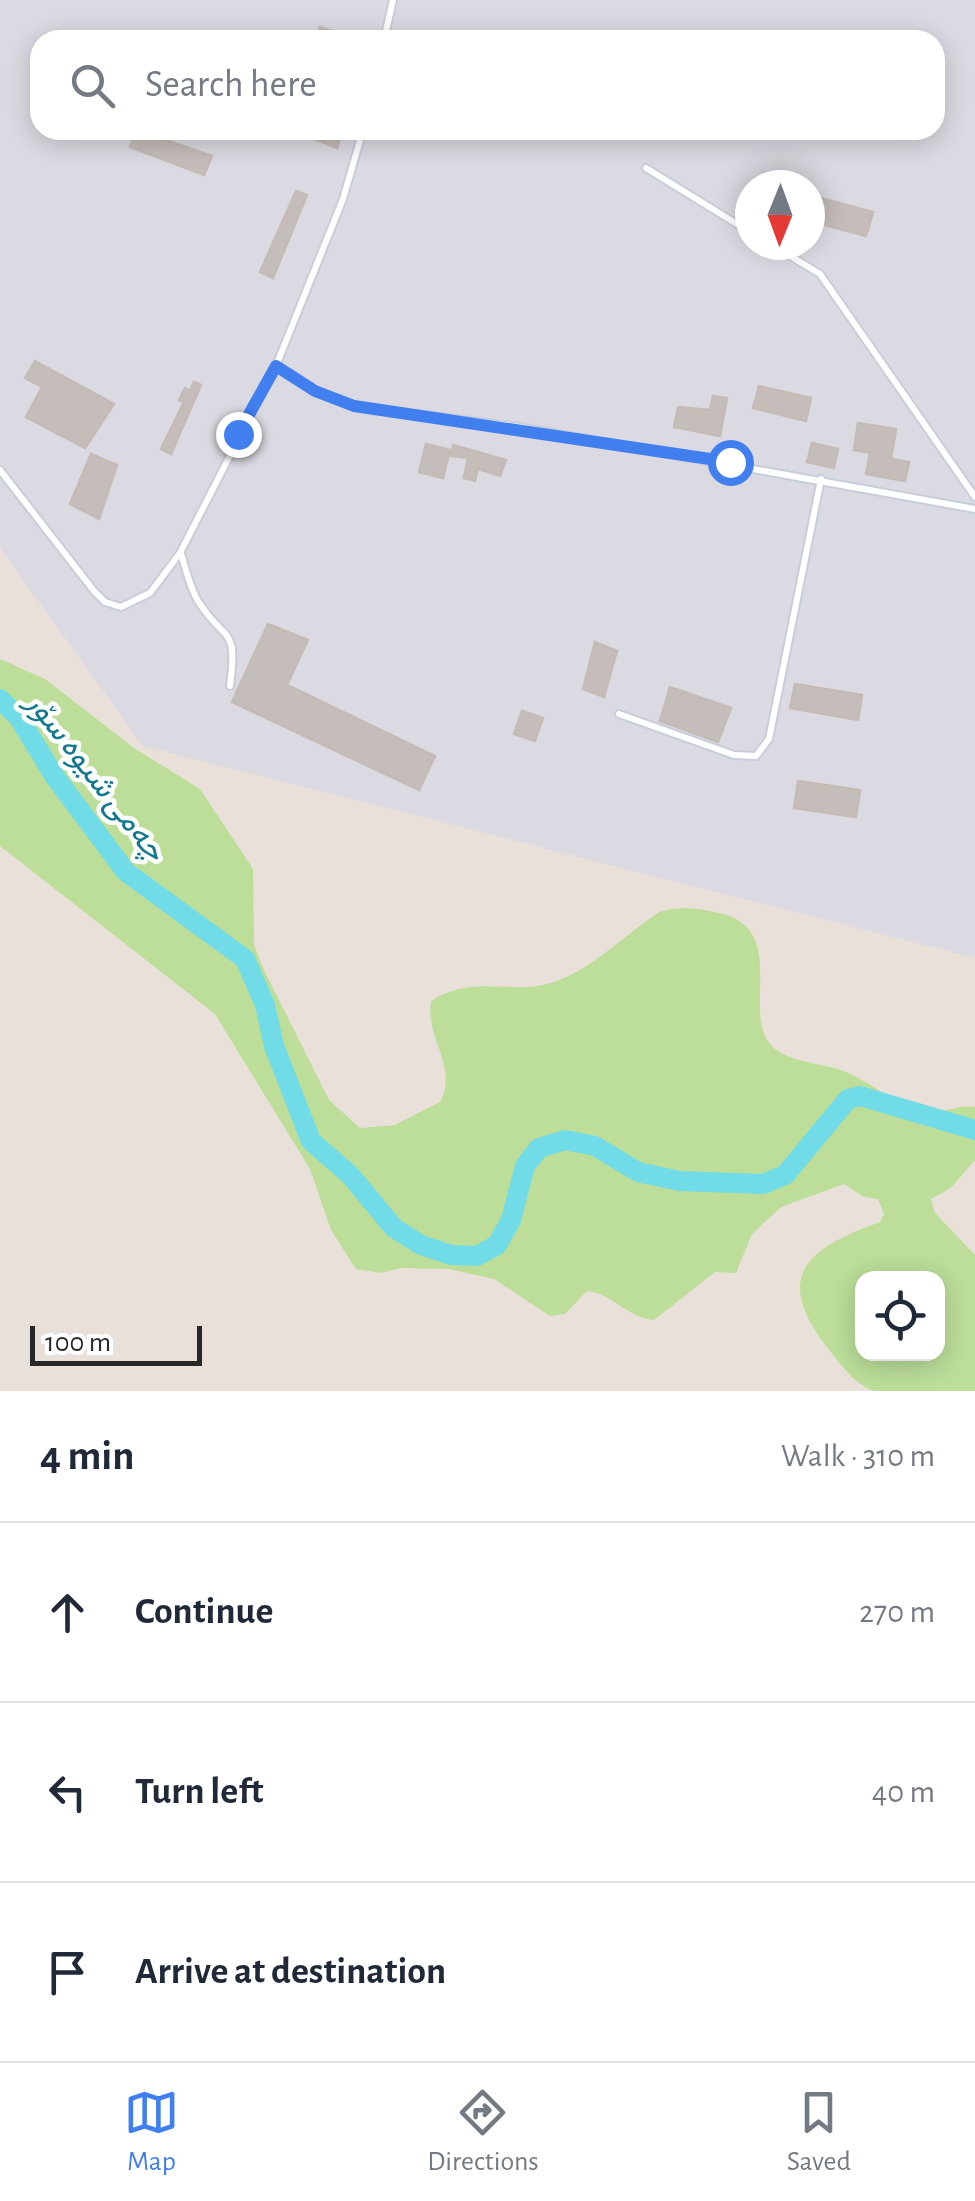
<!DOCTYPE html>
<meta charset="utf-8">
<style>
:root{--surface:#fff;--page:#f6f6f7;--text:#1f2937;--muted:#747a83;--line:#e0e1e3;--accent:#417fef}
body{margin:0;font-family:"Alegreya Sans",Vazirmatn,sans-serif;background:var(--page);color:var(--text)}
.controls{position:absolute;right:30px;bottom:30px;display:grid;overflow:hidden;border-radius:20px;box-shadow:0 5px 25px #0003}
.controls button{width:90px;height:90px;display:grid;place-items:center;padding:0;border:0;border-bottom:2px solid var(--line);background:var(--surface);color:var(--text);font:50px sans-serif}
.compass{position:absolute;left:735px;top:170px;width:90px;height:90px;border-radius:50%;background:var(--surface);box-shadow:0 5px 25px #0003;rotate:181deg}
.scale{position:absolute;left:30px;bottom:25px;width:172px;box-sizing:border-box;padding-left:10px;border:5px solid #282828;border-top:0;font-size:28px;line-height:35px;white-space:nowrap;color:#282828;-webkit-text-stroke:8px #fff;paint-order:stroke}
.stop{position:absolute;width:30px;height:30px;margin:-22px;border:8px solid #417fef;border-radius:50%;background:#fff}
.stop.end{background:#417fef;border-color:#fff;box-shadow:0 2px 10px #0008}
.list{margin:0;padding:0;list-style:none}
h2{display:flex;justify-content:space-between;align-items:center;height:130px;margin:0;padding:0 40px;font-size:42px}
h2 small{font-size:32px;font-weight:400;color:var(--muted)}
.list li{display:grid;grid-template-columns:65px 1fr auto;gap:30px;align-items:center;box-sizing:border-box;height:180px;padding:0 40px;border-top:2px solid var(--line)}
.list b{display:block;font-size:38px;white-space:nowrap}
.list em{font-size:32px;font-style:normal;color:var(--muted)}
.icon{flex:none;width:55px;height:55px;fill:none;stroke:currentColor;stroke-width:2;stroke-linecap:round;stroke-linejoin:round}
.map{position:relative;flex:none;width:975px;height:1391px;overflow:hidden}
.search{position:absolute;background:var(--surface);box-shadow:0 5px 25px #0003;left:30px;right:30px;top:30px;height:110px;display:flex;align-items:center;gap:25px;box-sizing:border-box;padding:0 35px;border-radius:30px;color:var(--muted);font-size:38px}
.sheet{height:670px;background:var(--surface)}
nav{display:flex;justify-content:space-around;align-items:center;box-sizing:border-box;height:140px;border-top:2px solid var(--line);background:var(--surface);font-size:28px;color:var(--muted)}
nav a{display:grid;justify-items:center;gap:5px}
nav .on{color:var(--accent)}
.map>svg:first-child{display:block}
.industrial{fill:#dbdae2;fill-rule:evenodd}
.green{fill:#bcde99;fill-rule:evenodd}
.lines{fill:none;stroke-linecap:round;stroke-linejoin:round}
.river{stroke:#71dbe7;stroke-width:20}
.building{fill:#c5bdba;stroke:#c4bcb4;stroke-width:2.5}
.lane-casing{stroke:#c8ced9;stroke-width:10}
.lane{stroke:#fff;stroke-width:6}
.route{stroke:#417fef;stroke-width:12}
.labels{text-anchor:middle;stroke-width:9;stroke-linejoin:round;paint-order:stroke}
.water-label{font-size:32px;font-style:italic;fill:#14798f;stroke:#fff}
</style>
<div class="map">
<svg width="975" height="1391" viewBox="0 0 975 1391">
<rect width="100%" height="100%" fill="#eae0da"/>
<path class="industrial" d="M0,0H975V958L143,746L0,548ZM40,40H935V130H40ZM750,185H810V245H750Z"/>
<path class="green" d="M0,659L45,679L134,748L200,789L253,869L254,945L263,968L329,1100L360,1128L395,1125L440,1102C459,1067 425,1039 431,1001C473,973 514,996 554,982C592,969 625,935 659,912C680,906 697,908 719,913C789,928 742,1010 770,1044C784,1062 821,1063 841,1070C869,1080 894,1105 923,1111C942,1115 957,1104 975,1107V1160L951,1188L931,1199L935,1213L975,1255V1391C945,1391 905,1391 875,1391C857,1387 841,1365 830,1351C771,1277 805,1249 880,1222L884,1214L878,1199L864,1197L844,1184L781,1207L752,1234L736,1273L715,1272L654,1320C627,1318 612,1293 587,1291L565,1314L550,1316L494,1279L448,1269L401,1268L381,1273L356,1269L331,1230L310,1169L215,1014L0,846ZM862,1278H938V1354H862Z"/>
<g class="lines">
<polyline class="river" points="0,699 19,718 55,777 126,872 245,959 265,1005 274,1046 311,1141 350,1175 394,1228 421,1245 451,1255 477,1256 497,1245 511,1220 525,1166 539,1148 565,1140 595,1146 638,1172 679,1181 763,1184 785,1175 848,1099 860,1096 975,1130"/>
</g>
<g class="building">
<polygon points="320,27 353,39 353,40 315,40"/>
<polygon points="137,130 212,156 204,175 130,147"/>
<polygon points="321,130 343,130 337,148 317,140"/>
<polygon points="296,191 307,195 273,278 260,272"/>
<polygon points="810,195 873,212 866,236 810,221"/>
<polygon points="35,361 114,404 85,448 26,417 42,387 25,378"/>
<polygon points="194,382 201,385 171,454 161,449 184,402 179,400 185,388 190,391"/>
<polygon points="759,386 811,398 806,421 753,408"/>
<polygon points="713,396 727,398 720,436 674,427 678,407 710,410"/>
<polygon points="858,423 896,429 891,459 909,462 905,481 866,474 870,453 854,450"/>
<polygon points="812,443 838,449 834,468 807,462"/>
<polygon points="426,444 450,450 443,478 419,472"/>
<polygon points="453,445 506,460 500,476 478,469 475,481 464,478 468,458 451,456"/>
<polygon points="91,454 117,465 99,519 70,504"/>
<polygon points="268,624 308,640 287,685 435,756 419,790 232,702"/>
<polygon points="595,642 617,651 604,697 583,689"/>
<polygon points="795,684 862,695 858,720 790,708"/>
<polygon points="670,687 731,708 718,742 660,721"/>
<polygon points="522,711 543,718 535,741 514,734"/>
<polygon points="798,781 860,790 856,817 794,808"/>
</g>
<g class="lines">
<defs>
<g id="lane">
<polyline points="384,40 393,0"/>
<polyline points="646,168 750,232"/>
<polyline points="772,245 820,274 975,497"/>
<polyline points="276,366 343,199 363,130"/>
<polyline points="0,470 94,591 105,602 121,607 150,593 180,553 276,366 315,391 354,406 520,427 975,509"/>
<path d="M181,554C186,569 190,588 198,601C226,645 238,624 230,686"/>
<polyline points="619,714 734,755 756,756 769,739 821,479"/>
</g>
</defs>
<use href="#lane" class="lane-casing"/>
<use href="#lane" class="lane"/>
</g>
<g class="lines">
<polyline class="route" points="238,434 276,366 315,391 354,406 730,462"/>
</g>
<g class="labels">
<g class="water-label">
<text transform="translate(97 776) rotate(52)" y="11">چەمی شیوە سۆر</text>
</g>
</g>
</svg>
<div class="controls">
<button><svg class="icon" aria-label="locate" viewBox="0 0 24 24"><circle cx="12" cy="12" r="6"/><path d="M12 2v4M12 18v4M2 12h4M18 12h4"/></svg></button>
</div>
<svg class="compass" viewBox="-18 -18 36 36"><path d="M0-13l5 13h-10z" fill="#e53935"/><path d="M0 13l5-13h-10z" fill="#747a83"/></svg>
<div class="scale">100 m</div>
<div class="stop" style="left:730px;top:462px"></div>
<div class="stop end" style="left:238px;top:434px"></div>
<div class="search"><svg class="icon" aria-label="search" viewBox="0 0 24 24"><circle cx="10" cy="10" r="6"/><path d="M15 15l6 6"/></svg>Search here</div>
</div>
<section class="sheet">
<h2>4 min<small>Walk · 310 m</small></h2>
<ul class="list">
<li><svg class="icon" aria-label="ahead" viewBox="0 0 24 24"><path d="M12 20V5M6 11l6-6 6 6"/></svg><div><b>Continue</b></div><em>270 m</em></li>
<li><svg class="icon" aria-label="left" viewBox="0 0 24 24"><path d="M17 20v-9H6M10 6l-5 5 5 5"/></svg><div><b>Turn left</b></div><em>40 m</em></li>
<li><svg class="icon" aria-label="arrive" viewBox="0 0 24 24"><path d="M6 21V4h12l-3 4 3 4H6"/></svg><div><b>Arrive at destination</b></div></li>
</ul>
</section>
<nav>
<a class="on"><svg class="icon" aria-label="map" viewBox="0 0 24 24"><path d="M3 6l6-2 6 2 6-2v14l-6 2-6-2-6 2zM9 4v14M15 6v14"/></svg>Map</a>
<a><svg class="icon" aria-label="directions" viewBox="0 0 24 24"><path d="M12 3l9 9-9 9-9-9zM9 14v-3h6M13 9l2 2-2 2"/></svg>Directions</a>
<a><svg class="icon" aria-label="saved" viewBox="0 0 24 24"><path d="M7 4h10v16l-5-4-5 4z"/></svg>Saved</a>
</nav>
